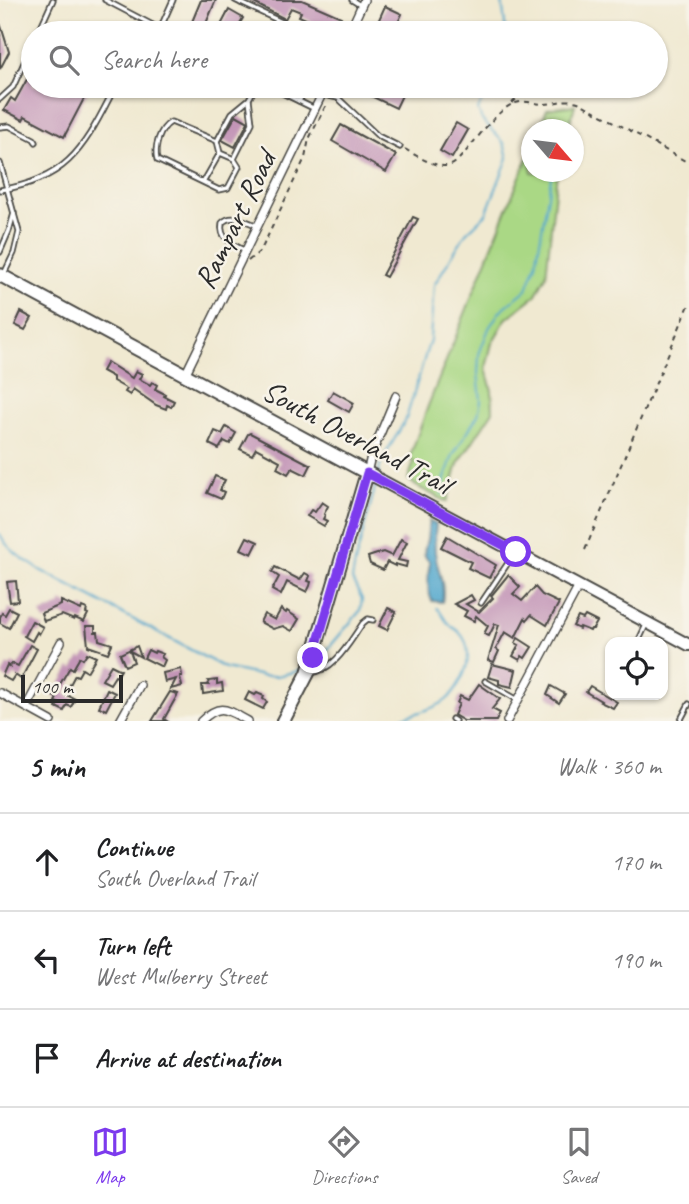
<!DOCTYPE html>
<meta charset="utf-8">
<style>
:root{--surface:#fff;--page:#f6f6f6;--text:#202124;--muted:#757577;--line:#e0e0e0;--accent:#7c3aed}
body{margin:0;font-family:Caveat,sans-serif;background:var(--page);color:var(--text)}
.controls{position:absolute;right:21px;bottom:21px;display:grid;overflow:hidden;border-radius:14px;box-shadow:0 2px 5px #0004}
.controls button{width:63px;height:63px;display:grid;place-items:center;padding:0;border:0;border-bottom:2px solid var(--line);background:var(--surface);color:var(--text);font:35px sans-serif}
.compass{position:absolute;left:521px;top:119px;width:63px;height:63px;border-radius:50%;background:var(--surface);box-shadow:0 2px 5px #0004;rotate:118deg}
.scale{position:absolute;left:21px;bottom:18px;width:102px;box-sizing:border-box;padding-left:7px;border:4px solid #2b2b2b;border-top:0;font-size:19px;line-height:24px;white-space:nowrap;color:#2b2b2b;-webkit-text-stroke:5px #f7f3e8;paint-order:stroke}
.stop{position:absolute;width:21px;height:21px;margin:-16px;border:5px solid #7c3aed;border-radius:50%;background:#fff}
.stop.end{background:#7c3aed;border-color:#fff;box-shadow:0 2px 7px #0008}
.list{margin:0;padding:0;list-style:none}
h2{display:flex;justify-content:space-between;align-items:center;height:91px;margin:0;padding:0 28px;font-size:30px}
h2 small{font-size:23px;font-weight:400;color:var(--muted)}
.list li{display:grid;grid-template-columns:46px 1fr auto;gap:21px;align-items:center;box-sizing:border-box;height:98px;padding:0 28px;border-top:2px solid var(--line)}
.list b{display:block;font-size:26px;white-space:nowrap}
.list p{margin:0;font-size:23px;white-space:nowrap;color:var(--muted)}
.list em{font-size:23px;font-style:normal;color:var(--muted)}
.icon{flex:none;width:38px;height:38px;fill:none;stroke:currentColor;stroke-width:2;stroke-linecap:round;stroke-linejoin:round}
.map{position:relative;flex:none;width:689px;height:721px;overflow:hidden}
.search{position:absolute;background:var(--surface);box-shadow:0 2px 5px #0004;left:21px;right:21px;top:21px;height:77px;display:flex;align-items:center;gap:18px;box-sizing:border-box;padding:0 24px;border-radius:38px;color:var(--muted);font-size:26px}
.sheet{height:385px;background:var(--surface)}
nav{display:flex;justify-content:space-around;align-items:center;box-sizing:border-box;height:98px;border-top:2px solid var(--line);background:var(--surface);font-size:19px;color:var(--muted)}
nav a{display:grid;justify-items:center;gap:4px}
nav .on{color:var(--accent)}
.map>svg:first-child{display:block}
.green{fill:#aad885;stroke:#6a8258;stroke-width:2}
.water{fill:#51a7cd;stroke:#3e697c;stroke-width:2}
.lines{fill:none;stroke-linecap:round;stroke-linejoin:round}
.stream{stroke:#51a7cd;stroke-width:2}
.building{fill:#c395b7}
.service-casing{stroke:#494844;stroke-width:7}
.minor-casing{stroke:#494844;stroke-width:10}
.secondary-casing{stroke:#494844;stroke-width:14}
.primary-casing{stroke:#494844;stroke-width:16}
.path{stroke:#494844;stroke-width:2;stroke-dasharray:5 5;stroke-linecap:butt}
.service{stroke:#fff;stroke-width:3.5}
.minor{stroke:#fff;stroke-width:7}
.secondary{stroke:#fff;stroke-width:10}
.primary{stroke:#fff;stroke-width:12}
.route{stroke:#7c3aed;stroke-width:9}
.labels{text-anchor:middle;stroke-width:5;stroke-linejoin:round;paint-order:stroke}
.street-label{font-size:30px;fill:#2b2b2b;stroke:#f7f3e8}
</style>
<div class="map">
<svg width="689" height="721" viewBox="0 0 689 721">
<rect width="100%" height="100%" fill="#f7f3e8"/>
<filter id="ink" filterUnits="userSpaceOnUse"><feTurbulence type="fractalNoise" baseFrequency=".0143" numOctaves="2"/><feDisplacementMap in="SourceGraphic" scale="14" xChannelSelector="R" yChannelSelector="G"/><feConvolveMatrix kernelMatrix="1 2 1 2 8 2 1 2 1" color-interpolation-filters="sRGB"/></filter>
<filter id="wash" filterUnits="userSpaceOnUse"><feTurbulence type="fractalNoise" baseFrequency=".00686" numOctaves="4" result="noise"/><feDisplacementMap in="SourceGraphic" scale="28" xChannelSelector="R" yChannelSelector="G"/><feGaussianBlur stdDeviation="1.57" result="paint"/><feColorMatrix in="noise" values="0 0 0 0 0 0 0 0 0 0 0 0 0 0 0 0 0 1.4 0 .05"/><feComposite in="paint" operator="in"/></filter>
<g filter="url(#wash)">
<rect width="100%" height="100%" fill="#f0e9d1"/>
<g class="green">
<polygon points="575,105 568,129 539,129 547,109"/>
<polygon points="531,149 532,172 557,172 546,276 535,296 506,319 492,343 486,368 492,391 493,411 458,464 447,502 416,486 408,479 414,462 409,459 428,406"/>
</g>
<path class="water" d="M429,521L436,524C435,533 434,542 435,552C437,569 446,585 442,602L432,601C427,590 428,573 430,562C421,554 425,550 427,539C428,533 428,527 429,521Z"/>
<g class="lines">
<g class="stream">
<polyline points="502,0 506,33"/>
<polyline points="378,475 381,462 406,419 430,340 434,285 466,233 486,214 508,158 504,143 482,120 478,110 485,93 493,86"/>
<polyline points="442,494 445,478 453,455 478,415 481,401 478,373 479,354 489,328 500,311 527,289 536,264 552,172"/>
<path d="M0,534C8,551 25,560 40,570L225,668L263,676H277L302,670"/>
<polyline points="316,663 360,611 362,599 352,580 355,563 376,484"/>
<path d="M394,721C410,713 430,712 445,701C453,695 457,687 462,678C469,664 472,645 459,632C455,628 455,630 450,625C445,621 442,613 437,608"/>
</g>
</g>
<g id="blocks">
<g class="building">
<polygon points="201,0 216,0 202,33 199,33 189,29"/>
<polygon points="248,0 302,0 341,17 335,32 299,16 301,12 291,8 285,19"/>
<polygon points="385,6 402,14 393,33 373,33"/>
<polygon points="229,10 243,18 234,33 220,27"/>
<polygon points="1,26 9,52 0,69 0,27"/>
<polygon points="30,74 33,76 33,86 79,86 88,91 64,137 25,116 23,120 4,110 11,98 15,101"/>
<polygon points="350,86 394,86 404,91 396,108"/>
<polygon points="236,115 247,121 248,122 235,147 222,140"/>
<polygon points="456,123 468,130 452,158 440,151"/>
<polygon points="341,125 396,155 386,172 332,141"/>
<polygon points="413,217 418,219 386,277 382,275"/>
<polygon points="21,312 32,318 25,330 15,325"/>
<polygon points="107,362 132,378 136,371 142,374 139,379 150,385 152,382 157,385 155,389 165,394 164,396 174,401 171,407 167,405 166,409 156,405 133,389 130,395 125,392 127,389 113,381 113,377 102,371"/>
<polygon points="333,391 354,403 349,412 328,400"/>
<polygon points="226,427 236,433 230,444 224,441 219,449 209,444 215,431 222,434"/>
<polygon points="250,433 311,465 306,475 292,468 288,474 277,468 280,461 256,448 252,455 240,449 248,434"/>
<polygon points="215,476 225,480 220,490 224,492 221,499 207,493"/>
<polygon points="322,502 328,506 324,514 325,515 323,519 327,521 324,526 307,516 311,510 315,512"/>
<polygon points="447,536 496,565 489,578 468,568 471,562 441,547"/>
<polygon points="247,537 258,542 252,554 241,549"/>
<polygon points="401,539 407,542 398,560 407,562 406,567 395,564 395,566 387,562 383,570 370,564 368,557 383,552 392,556"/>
<polygon points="275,567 300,580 305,573 310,576 308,581 311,582 310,586 307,592 287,582 281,595 272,590 279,577 272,572"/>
<polygon points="508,575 520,587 513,594 522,601 535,587 542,595 559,603 547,625 531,615 527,620 525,618 515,638 505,632 496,649 499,651 494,662 488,660 499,625 495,624 489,636 484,634 488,626 476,616 474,621 464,616 467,611 454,604 471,595 474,600 466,604 479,612 493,598 491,596"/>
<polygon points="16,581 18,601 10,602 7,582"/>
<polygon points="61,601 81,610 82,607 87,609 86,613 88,614 84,622 75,618 74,620 62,615 44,621 41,613 61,605"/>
<polygon points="9,608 17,612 9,628 0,623 0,617 2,613 5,615"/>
<polygon points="388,608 396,612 387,630 379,626"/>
<polygon points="281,609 286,613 287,611 299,619 292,631 283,626 273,629 260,622 264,614 275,620"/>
<polygon points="585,616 597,622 593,629 591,629 590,631 580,627 579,629 573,626 578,617 583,619"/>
<polygon points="32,621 43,627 39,634 37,632 32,641 24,636"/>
<polygon points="86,626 95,626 95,632 98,632 99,640 112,644 108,653 88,646"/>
<polygon points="518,638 532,647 525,658 522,656 520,660 513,656 519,645 515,643"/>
<polygon points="30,645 37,649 21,679 15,675 11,681 2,676 7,665 10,667 12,663 18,666"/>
<polygon points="137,646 141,657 130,651 134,662 125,666 120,654"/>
<polygon points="148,650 154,653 155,651 163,654 161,657 165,660 162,667 144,658"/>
<polygon points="87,653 96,657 87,672 82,669 78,676 75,675 65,694 75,699 71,707 67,705 64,711 56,707 58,703 55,702 57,698 53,696 70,667 73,669 80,657 83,659"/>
<polygon points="492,664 516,670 512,687 499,684 499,680 488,677"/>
<polygon points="111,665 121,670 117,677 115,676 110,684 102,680"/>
<polygon points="181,669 182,676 180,676 180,678 182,686 171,689 176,679 165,682 163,673"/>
<polygon points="217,680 217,684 222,683 223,691 203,694 202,685 209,685 208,681"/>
<polygon points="479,684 500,699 492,709 500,713 496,721 464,721 454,715 459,704 457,703 460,696 468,700"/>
<polygon points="551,686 565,694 559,703 547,695"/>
<polygon points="590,686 617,702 613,708 600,702 601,701 586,692"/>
<polygon points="107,689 115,693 106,710 99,707"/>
<polygon points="170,692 178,694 164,719 167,721 152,721"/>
<polygon points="249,692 255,695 257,693 264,696 263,699 267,702 263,709 245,700"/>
</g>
</g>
</g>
<g filter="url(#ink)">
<use href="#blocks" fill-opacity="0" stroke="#494844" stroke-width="2"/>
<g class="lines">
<defs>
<g id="service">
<polyline points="105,0 168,33"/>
<polyline points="235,0 241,3 242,0"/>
<polyline points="352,0 360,5"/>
<polyline points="241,3 286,24 299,33"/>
<polyline points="160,29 173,0"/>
<polyline points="38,33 53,0"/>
<polyline points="268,86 315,109"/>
<polyline points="324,95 338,98 378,136 400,147"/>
<polyline points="0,99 13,87 33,43"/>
<polyline points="249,99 252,123 234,159 220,153 217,141 232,113 249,99 256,86"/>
<polyline points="299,101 307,86"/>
<polyline points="0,127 9,126 34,139 36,142"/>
<path d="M217,141L171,122C159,129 154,148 157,160L219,190L228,188L239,167L234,159"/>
<polyline points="0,163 19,232 14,253 4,274"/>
<polyline points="204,181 220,153"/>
<path d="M0,190C64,180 82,152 110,97L89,86"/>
<path d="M246,251C233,245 219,239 222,223C231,213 245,221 256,225"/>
<polyline points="0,252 9,231 14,213"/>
<polyline points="481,603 514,554"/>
<polyline points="638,642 646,625"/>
<path d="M310,673C335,671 350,641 363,623L368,619L373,620"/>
<polyline points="485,681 518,700"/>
<polyline points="452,719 455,721"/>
<polyline points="680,721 689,704"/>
</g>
<g id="minor">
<polyline points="349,33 364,0"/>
<polyline points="185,375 326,86"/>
<polyline points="367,473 371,456 396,396"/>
<polyline points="0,693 51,721"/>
<polyline points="26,707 61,642"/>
<polyline points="120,721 140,685"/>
<path d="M201,721C221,702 227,710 248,721"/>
<polyline points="507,721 579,586"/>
</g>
<polyline id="secondary" points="373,476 689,645"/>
<g id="primary">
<polyline points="0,275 373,476"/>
<polyline points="283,721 308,673 367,473"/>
</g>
</defs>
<use href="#service" class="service-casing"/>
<use href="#minor" class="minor-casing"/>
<use href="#secondary" class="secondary-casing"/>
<use href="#primary" class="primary-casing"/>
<g class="path">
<polyline points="358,33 366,15"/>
<polyline points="334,89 335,86"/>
<path d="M512,103C529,87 544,89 566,86"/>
<path d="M405,149C415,155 439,170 451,165C454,164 457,161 459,159C473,145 496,110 513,104C524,99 534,104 545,104C560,103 562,98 578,102L689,163"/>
<polyline points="248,261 259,252 263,246 305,158 309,139 327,103"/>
<polyline points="585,550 689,305"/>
</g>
<use href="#service" class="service"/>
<use href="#minor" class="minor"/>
<use href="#secondary" class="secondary"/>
<use href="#primary" class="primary"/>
</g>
</g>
<g class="lines" filter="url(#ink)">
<polyline class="route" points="313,658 367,473 516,552"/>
</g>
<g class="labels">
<g class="street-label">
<text transform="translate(235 220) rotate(-64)" y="10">Rampart Road</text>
<text transform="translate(357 437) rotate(28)" y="10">South Overland Trail</text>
</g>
</g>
</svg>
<div class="controls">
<button><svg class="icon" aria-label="locate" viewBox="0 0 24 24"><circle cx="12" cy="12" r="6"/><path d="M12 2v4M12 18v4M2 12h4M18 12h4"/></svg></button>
</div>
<svg class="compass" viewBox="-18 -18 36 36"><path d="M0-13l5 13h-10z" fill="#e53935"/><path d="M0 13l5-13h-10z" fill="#757577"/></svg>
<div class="scale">100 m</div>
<div class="stop" style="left:516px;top:552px"></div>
<div class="stop end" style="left:313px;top:658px"></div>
<div class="search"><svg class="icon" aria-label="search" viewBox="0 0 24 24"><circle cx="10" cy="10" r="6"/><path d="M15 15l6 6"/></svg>Search here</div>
</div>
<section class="sheet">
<h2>5 min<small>Walk · 360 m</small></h2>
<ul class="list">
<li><svg class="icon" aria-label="ahead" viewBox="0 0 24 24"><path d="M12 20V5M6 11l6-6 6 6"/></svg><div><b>Continue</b><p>South Overland Trail</p></div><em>170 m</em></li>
<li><svg class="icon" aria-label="left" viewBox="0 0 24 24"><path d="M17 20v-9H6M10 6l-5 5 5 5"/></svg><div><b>Turn left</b><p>West Mulberry Street</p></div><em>190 m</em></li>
<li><svg class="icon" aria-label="arrive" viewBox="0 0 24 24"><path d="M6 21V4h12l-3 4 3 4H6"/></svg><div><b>Arrive at destination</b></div></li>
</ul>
</section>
<nav>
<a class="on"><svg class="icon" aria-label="map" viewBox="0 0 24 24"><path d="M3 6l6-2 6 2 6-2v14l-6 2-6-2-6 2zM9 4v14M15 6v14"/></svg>Map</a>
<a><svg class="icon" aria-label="directions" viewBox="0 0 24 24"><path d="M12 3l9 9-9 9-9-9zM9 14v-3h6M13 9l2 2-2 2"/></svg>Directions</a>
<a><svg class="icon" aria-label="saved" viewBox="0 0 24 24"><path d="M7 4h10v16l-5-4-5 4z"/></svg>Saved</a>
</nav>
